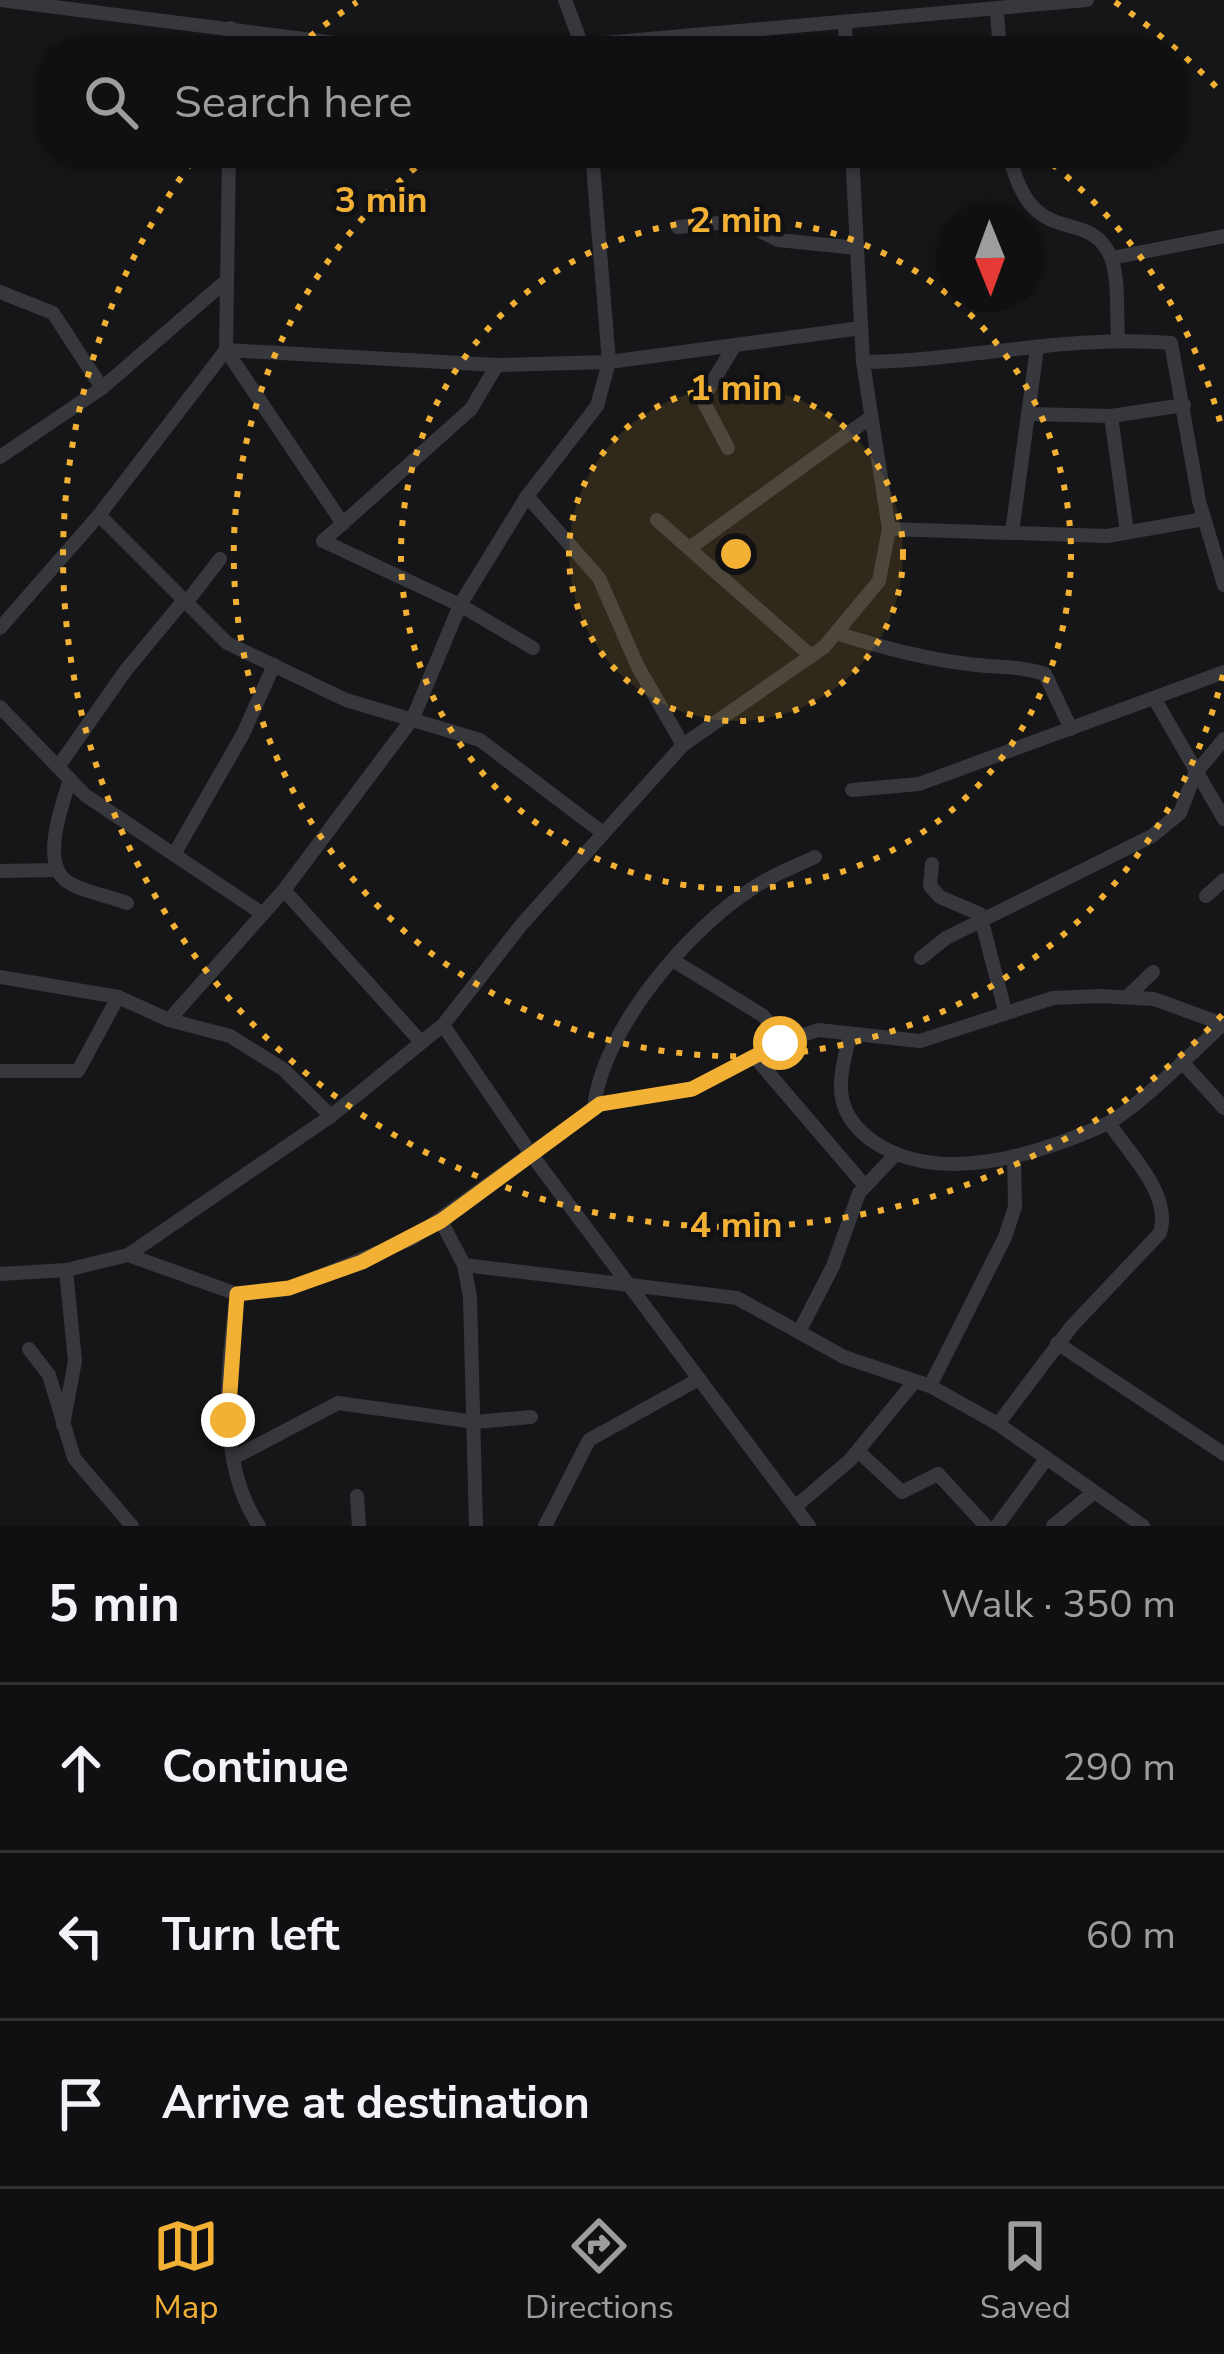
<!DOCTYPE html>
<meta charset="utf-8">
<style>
:root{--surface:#101012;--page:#19191b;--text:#f1f3f6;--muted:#9c9d9f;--line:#303032;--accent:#f2b134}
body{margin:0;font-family:"Nunito Sans",sans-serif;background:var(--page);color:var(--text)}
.compass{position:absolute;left:936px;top:204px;width:108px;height:108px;border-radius:50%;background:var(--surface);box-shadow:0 3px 9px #0004;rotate:179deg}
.stop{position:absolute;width:36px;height:36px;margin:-27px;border:9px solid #f2b134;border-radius:50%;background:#fff}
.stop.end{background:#f2b134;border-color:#fff;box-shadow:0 3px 12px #0008}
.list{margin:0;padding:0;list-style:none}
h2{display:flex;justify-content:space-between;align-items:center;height:156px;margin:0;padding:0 48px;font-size:51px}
h2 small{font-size:39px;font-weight:400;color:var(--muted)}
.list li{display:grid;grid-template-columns:78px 1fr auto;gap:36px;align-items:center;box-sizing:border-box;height:168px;padding:0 48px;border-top:3px solid var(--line)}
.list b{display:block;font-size:45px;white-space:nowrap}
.list em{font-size:39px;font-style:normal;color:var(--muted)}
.icon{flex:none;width:66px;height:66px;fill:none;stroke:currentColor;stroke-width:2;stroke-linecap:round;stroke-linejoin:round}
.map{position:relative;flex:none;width:1224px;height:1526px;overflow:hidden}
.search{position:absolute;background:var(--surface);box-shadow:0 3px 9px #0004;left:36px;right:36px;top:36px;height:132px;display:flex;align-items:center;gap:30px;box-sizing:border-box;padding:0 42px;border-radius:48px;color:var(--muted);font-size:45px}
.sheet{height:660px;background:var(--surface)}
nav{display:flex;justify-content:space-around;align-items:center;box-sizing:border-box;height:168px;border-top:3px solid var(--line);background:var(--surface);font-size:33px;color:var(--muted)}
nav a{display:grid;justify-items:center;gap:6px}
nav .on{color:var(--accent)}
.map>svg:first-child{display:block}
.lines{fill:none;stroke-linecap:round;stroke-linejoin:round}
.minor{stroke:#37383d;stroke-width:14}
.route{stroke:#f2b134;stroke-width:15}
.ring{fill:none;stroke:#f2b134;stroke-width:6;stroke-dasharray:6 12}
.centre{fill:#f2b134;stroke:#111113;stroke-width:6}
.ring-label{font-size:36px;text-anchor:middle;font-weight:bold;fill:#f2b134;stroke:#111113;stroke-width:9;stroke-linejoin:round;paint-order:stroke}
</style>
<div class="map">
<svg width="1224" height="1526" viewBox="0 0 1224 1526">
<rect width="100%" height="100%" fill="#161618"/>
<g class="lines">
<g class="minor">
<polyline points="0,0 398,51"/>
<polyline points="565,0 584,51"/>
<polyline points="997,12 1000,51"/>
<polyline points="845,24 846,51"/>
<polyline points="230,51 231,28"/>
<polyline points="514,51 1087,0"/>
<path d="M1009,153C1031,253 1084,205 1109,253C1120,275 1116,313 1118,338"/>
<polyline points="678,227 740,221 778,240 857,248"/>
<polyline points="1112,258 1224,236"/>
<polyline points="0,292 53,313 102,388"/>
<polyline points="226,350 497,365 609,362 861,328"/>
<polyline points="226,350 343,524"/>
<path d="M863,362C966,361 1069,334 1171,343L1199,501L1224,585"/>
<polyline points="497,365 471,409 323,541 460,605 533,648"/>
<polyline points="1029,414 1111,416 1184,405"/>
<polyline points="1111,416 1127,532"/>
<polyline points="728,448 702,399 735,345"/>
<polyline points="0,457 102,388 227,280"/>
<polyline points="527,496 599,578 638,667 683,745"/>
<polyline points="99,515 227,643 346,700 480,740 603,833"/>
<polyline points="657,520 811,656"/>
<polyline points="889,529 1107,536 1204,519"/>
<polyline points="1012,532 1037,348"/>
<polyline points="691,547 871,417"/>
<polyline points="186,603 220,559"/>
<polyline points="0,628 99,515 226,350 229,153"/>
<path d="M836,633C880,647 923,659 969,664C996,668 1018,665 1045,674L1071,729"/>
<polyline points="1154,698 1224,819"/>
<polyline points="0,707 85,795 263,914"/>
<polyline points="58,767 126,670 184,600"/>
<path d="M70,779C63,803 41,859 65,880C78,891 110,896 127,903"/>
<polyline points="852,790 919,784 1224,672"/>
<polyline points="176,851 243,734 274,665"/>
<polyline points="932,864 930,886 940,897 980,914 1005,1011"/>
<polyline points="0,871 58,870"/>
<polyline points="284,890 421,1042"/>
<polyline points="1206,896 1224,880"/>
<polyline points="921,958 946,938 1152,836 1180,813 1195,774 1224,739"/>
<polyline points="674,961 762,1015 787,1040"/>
<polyline points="0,977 118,997 169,1020 230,1036 283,1069 331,1116"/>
<polyline points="1127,997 1153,972"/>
<polyline points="169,1020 284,890 413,718 460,605 527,496 597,406 609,362 592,153"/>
<polyline points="443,1025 531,1154 809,1526"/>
<path d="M850,1034C846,1054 838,1077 842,1098C845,1116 859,1132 874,1142C939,1186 1037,1155 1104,1125C1134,1112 1197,1048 1224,1023"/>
<polyline points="754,1056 865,1186"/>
<polyline points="1182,1062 1224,1108"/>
<polyline points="0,1071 78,1071 118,997"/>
<path d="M594,1108C602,1029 690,927 756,886C774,874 796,866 815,857"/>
<polyline points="441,1221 464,1265 470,1297 476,1526"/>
<polyline points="128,1255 237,1294 289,1289 413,1238 600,1104 692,1089 780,1043 818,1030 920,1041 1053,998 1100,996 1154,999 1223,1024"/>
<polyline points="464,1265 737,1298 844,1357 930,1386 998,1424 1143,1526"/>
<polyline points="0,1274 66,1270 128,1255 331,1116 443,1025 522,924 683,745 824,647 879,581 889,529 863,362 852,153"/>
<path d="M237,1294C227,1366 216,1462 259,1526"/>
<polyline points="800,1330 833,1266 859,1193 895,1155"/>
<polyline points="1057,1343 1224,1454"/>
<polyline points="29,1349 49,1375 74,1458 132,1526"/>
<polyline points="930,1386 1005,1237 1015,1207 1014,1156"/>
<path d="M998,1424L1072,1326L1160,1233C1172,1194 1130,1155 1109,1123"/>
<polyline points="63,1425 75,1361 66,1270"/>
<polyline points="858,1451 902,1492 938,1474 986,1526"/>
<polyline points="235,1457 338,1403 475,1422 531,1417"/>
<polyline points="357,1496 359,1526"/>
<polyline points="795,1507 850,1460 915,1381"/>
<polyline points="545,1526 589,1440 699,1379"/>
<polyline points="997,1526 1046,1459"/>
<polyline points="1053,1526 1093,1493"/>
</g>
</g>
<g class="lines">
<polyline class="route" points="228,1420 237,1294 289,1288 362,1262 441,1221 600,1104 692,1089 780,1043"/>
</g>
<circle cx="736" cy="554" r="167" fill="#f2b134" fill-opacity=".12"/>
<g class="ring">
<circle cx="736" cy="554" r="167"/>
<circle cx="736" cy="554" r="335"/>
<path d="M1223 675A502 502 0 1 1 434 153M1038 153A502 502 0 0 1 1223 433"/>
<path d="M1222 1015A670 670 0 0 1 197 155M296 48A670 670 0 0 1 357 2M1115 2A670 670 0 0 1 1222 93"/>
</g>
<circle cx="736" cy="554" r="18" class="centre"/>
<g class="ring-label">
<text x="381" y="212">3 min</text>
<text x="736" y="232">2 min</text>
<text x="736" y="400">1 min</text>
<text x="736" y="1237">4 min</text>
</g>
</svg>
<svg class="compass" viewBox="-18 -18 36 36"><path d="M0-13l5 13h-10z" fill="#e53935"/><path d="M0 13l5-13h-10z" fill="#9c9d9f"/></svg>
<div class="stop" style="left:780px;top:1043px"></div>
<div class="stop end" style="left:228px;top:1420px"></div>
<div class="search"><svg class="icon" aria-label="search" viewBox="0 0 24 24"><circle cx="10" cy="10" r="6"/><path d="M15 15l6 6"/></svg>Search here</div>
</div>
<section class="sheet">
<h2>5 min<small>Walk · 350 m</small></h2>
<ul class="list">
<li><svg class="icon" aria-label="ahead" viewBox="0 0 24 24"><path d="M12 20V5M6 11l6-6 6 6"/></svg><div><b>Continue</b></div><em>290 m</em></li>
<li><svg class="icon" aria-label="left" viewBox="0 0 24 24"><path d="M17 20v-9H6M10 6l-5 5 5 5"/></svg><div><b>Turn left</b></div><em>60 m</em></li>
<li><svg class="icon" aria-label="arrive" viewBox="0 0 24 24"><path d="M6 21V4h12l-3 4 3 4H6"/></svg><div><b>Arrive at destination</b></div></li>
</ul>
</section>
<nav>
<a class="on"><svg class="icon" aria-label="map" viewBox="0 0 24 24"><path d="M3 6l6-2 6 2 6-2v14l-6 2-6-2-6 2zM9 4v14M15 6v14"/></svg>Map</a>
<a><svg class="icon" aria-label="directions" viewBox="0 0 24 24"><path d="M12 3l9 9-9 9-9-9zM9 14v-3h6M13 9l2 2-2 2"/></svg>Directions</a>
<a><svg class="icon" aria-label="saved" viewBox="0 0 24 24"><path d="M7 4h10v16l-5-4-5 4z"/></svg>Saved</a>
</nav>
